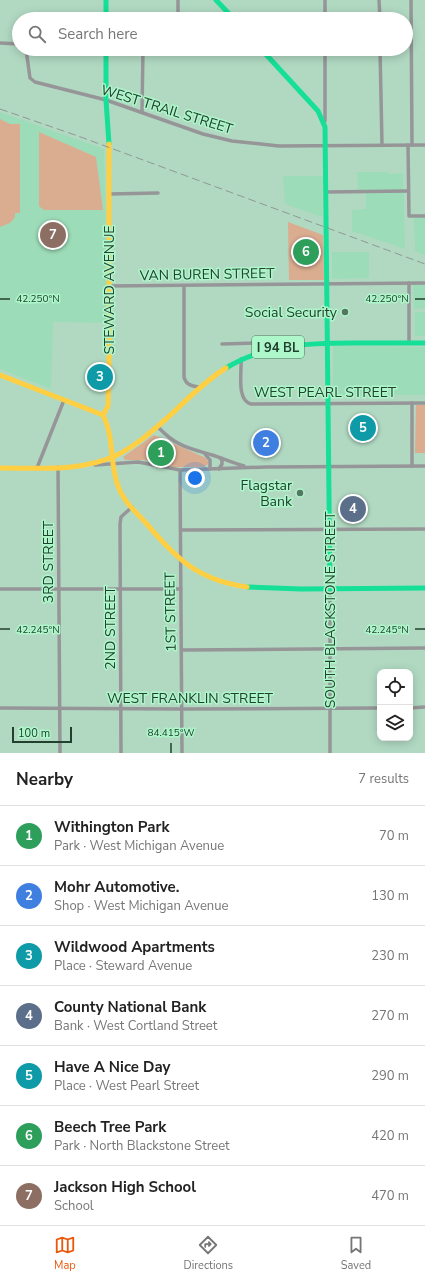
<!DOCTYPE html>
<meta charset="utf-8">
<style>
:root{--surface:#fff;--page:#f2f2f2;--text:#222;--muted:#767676;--line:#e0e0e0;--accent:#ea580c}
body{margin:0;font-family:"Nunito Sans",sans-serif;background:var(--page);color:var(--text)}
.controls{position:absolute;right:12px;bottom:12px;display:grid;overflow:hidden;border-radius:8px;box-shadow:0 2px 10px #0003}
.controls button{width:36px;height:36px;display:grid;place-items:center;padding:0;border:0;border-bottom:1px solid var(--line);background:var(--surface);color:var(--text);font:20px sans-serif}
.scale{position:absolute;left:12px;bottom:10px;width:60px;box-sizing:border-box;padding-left:4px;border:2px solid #22402e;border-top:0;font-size:11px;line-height:14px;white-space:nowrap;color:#22402e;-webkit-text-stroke:3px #adf7ca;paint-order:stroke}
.you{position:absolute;left:195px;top:478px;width:14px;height:14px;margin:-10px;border:3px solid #fff;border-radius:50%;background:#1a73e8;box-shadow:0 0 0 6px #1a73e833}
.badge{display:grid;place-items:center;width:26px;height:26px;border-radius:50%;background:var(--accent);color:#fff;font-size:13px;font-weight:700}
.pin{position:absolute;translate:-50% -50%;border:2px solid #fff;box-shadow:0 1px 4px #0006}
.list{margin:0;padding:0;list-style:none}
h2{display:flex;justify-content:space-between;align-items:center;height:52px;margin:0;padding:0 16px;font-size:17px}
h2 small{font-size:13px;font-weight:400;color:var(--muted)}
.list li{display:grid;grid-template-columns:26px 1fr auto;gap:12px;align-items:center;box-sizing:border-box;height:60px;padding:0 16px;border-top:1px solid var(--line)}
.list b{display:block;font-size:15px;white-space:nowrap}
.list p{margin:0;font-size:13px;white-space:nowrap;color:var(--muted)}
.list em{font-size:13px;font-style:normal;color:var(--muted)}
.icon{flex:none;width:22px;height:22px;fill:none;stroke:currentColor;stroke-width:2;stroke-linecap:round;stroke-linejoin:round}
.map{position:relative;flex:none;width:425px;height:753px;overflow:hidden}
.search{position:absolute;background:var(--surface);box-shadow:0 2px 10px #0003;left:12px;right:12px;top:12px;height:44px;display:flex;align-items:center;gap:10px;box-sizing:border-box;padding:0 14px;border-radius:22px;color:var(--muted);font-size:15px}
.sheet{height:472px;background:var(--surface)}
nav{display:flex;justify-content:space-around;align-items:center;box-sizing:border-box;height:56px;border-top:1px solid var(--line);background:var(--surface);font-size:11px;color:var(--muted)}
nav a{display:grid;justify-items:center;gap:2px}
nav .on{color:var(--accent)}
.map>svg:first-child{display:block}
.built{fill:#9ddcb8}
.green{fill:#dbad90}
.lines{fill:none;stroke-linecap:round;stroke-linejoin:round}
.street{stroke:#969698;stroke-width:3.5}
.fast{stroke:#16e098;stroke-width:5}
.slow{stroke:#ffcf43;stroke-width:5}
.rail{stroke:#8e9894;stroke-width:1;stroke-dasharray:8 4;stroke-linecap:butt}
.ticks{fill:none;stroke:#22402e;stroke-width:1.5}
.poi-dot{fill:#547662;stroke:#adf7ca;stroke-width:1.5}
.labels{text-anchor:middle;stroke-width:3;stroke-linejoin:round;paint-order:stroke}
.shield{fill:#adf7ca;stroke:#4c775d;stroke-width:1}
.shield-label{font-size:13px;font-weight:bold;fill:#22402e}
.street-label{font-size:14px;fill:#22402e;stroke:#adf7ca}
.poi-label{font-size:14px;fill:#22402e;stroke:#adf7ca;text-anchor:end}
.ticks-label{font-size:10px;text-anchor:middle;fill:#22402e;stroke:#adf7ca;stroke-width:3;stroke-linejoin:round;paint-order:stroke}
</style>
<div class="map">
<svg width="425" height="753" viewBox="0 0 425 753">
<rect width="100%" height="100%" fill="#b1d9c2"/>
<g class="built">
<polygon points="0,112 104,149 108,323 53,322 51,389 0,369"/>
<polygon points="357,172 388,172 389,174 403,173 405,249 352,231 352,210 366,209 366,193 358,192"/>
<polygon points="283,176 323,176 322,217 285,204"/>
<polygon points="414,218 425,218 425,255 415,251"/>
<polygon points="332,252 369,252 369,278 332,279"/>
<polygon points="413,282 425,282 425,308 414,309"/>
<rect x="415" y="312" width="10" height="24"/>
<polygon points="333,346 425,347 425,395 333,395"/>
</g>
<g class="green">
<polygon points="0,119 10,124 20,124 20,213 15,213 15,217 10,223 0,227"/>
<polygon points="39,132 96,157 103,210 44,210 39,206"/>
<polygon points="288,222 323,235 324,280 289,280"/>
<polygon points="416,405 425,405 425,453 415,453"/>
<polygon points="154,435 206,458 208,461 208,464 204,467 174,467 144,460 125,460 123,457"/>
</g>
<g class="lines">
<g class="street">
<polyline points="178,0 178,19"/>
<polyline points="379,0 380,19"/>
<polyline points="411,0 412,145"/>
<polyline points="225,19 229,14"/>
<polyline points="325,19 325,0"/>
<polyline points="0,43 19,44"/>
<polyline points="26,49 30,78 35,82 106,100 203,134 232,141 279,146 425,145"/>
<polyline points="380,49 382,145"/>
<polyline points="190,53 194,49"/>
<polyline points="142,112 143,49"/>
<polyline points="325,121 325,49"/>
<polyline points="408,145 409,216 425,216"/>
<polyline points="326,192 408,191"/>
<polyline points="109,194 158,193"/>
<polyline points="109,286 425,283"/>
<path d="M184,286V377C186,385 192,386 199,387"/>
<polyline points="409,343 409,283"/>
<polyline points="222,344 257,343 262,351"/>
<path d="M241,359C242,372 236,400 251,404L425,403"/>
<path d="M158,427C176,446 188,448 212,455C222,458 233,463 244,466"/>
<polyline points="205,454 210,460 210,469"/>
<polyline points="95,465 138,462 180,470 266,467 425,466"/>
<polyline points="412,466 412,403"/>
<polyline points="58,467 60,753"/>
<polyline points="37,468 64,400"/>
<polyline points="219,469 222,464 222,460 220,458"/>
<polyline points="180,470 182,753"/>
<polyline points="181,530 425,529"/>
<polyline points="0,589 181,589"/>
<polyline points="330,589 330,753"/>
<polyline points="182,650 425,648"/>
<polyline points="0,708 183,709 380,708"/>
<polyline points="410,708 425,707"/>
<polyline points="121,753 120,524 121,517 132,507"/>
</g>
<g class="fast">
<polyline points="106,0 106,19"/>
<polyline points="216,0 234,19"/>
<polyline points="106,49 106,100 109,144"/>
<polyline points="261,49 318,111 325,127 330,589"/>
<path d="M226,368C265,344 309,343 354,343C378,343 401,343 425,343"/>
<polyline points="247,587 301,589 425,588"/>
</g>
<g class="slow">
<polyline points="0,375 103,415"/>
<path d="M103,415C115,439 109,462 118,486C123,501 135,511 145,522C177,559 197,580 247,587"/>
<polyline points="103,415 108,406 109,364 109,144"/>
<path d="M0,468C39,468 81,472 117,455C135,446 150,433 166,419C185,402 203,382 226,368"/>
</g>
<polyline class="rail" points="0,109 78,136 425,264"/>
</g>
<path class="ticks" d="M0,299H10M415,299H425M0,629H10M415,629H425M171,743V753"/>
<g class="poi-dot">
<circle cx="345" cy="312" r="4"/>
<circle cx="300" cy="493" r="4"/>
</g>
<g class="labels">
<rect class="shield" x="252" y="336" width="52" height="22" rx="3"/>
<g class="shield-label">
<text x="278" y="352">I 94 BL</text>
</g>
<g class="street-label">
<text transform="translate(167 109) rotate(17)" y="5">WEST TRAIL STREET</text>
<text transform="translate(207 274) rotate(-1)" y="5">VAN BUREN STREET</text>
<text transform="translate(109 290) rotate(-90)" y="5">STEWARD AVENUE</text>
<text x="325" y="397">WEST PEARL STREET</text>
<text transform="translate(48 562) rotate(-90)" y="5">3RD STREET</text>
<text transform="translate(330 610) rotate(-90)" y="5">SOUTH BLACKSTONE STREET</text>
<text transform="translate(170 612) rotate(-91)" y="5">1ST STREET</text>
<text transform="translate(110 628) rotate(-90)" y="5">2ND STREET</text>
<text x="190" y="703">WEST FRANKLIN STREET</text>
</g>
<g class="poi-label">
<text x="337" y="317">Social Security</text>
<text x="292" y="490">Flagstar<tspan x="292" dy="16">Bank</tspan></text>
</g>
</g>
<g class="ticks-label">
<text x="38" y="302">42.250°N</text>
<text x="387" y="302">42.250°N</text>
<text x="38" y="633">42.245°N</text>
<text x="387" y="633">42.245°N</text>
<text x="171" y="736">84.415°W</text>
</g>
</svg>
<div class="controls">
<button><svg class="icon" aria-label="locate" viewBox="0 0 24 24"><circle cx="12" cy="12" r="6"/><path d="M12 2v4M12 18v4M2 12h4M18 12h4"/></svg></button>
<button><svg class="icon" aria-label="layers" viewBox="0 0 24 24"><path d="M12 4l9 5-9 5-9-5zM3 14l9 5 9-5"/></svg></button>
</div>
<div class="scale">100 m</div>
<div class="you"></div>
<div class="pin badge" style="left:161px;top:453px;background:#2e9e5b">1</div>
<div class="pin badge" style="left:266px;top:443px;background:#3f7fe0">2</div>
<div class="pin badge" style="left:100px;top:377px;background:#0f9aa8">3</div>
<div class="pin badge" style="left:353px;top:509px;background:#5c6f8a">4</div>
<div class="pin badge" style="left:363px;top:428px;background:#0f9aa8">5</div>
<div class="pin badge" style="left:306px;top:252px;background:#2e9e5b">6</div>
<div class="pin badge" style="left:53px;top:235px;background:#8d6e63">7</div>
<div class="search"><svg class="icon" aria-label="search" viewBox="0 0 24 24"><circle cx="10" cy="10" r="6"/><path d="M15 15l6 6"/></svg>Search here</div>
</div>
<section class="sheet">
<h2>Nearby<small>7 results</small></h2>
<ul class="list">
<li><span class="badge" style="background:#2e9e5b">1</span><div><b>Withington Park</b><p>Park · West Michigan Avenue</p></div><em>70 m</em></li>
<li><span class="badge" style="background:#3f7fe0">2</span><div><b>Mohr Automotive.</b><p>Shop · West Michigan Avenue</p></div><em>130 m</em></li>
<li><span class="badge" style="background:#0f9aa8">3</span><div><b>Wildwood Apartments</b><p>Place · Steward Avenue</p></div><em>230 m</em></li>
<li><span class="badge" style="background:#5c6f8a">4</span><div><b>County National Bank</b><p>Bank · West Cortland Street</p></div><em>270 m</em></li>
<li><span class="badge" style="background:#0f9aa8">5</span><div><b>Have A Nice Day</b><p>Place · West Pearl Street</p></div><em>290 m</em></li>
<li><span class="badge" style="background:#2e9e5b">6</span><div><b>Beech Tree Park</b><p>Park · North Blackstone Street</p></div><em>420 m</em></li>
<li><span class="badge" style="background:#8d6e63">7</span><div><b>Jackson High School</b><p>School</p></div><em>470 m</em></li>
</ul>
</section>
<nav>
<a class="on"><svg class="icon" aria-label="map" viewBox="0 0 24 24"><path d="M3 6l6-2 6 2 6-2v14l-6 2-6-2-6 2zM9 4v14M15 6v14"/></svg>Map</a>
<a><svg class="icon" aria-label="directions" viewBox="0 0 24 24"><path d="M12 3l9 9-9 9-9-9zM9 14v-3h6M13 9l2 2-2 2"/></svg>Directions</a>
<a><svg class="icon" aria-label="saved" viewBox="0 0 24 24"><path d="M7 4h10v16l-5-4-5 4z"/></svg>Saved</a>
</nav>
